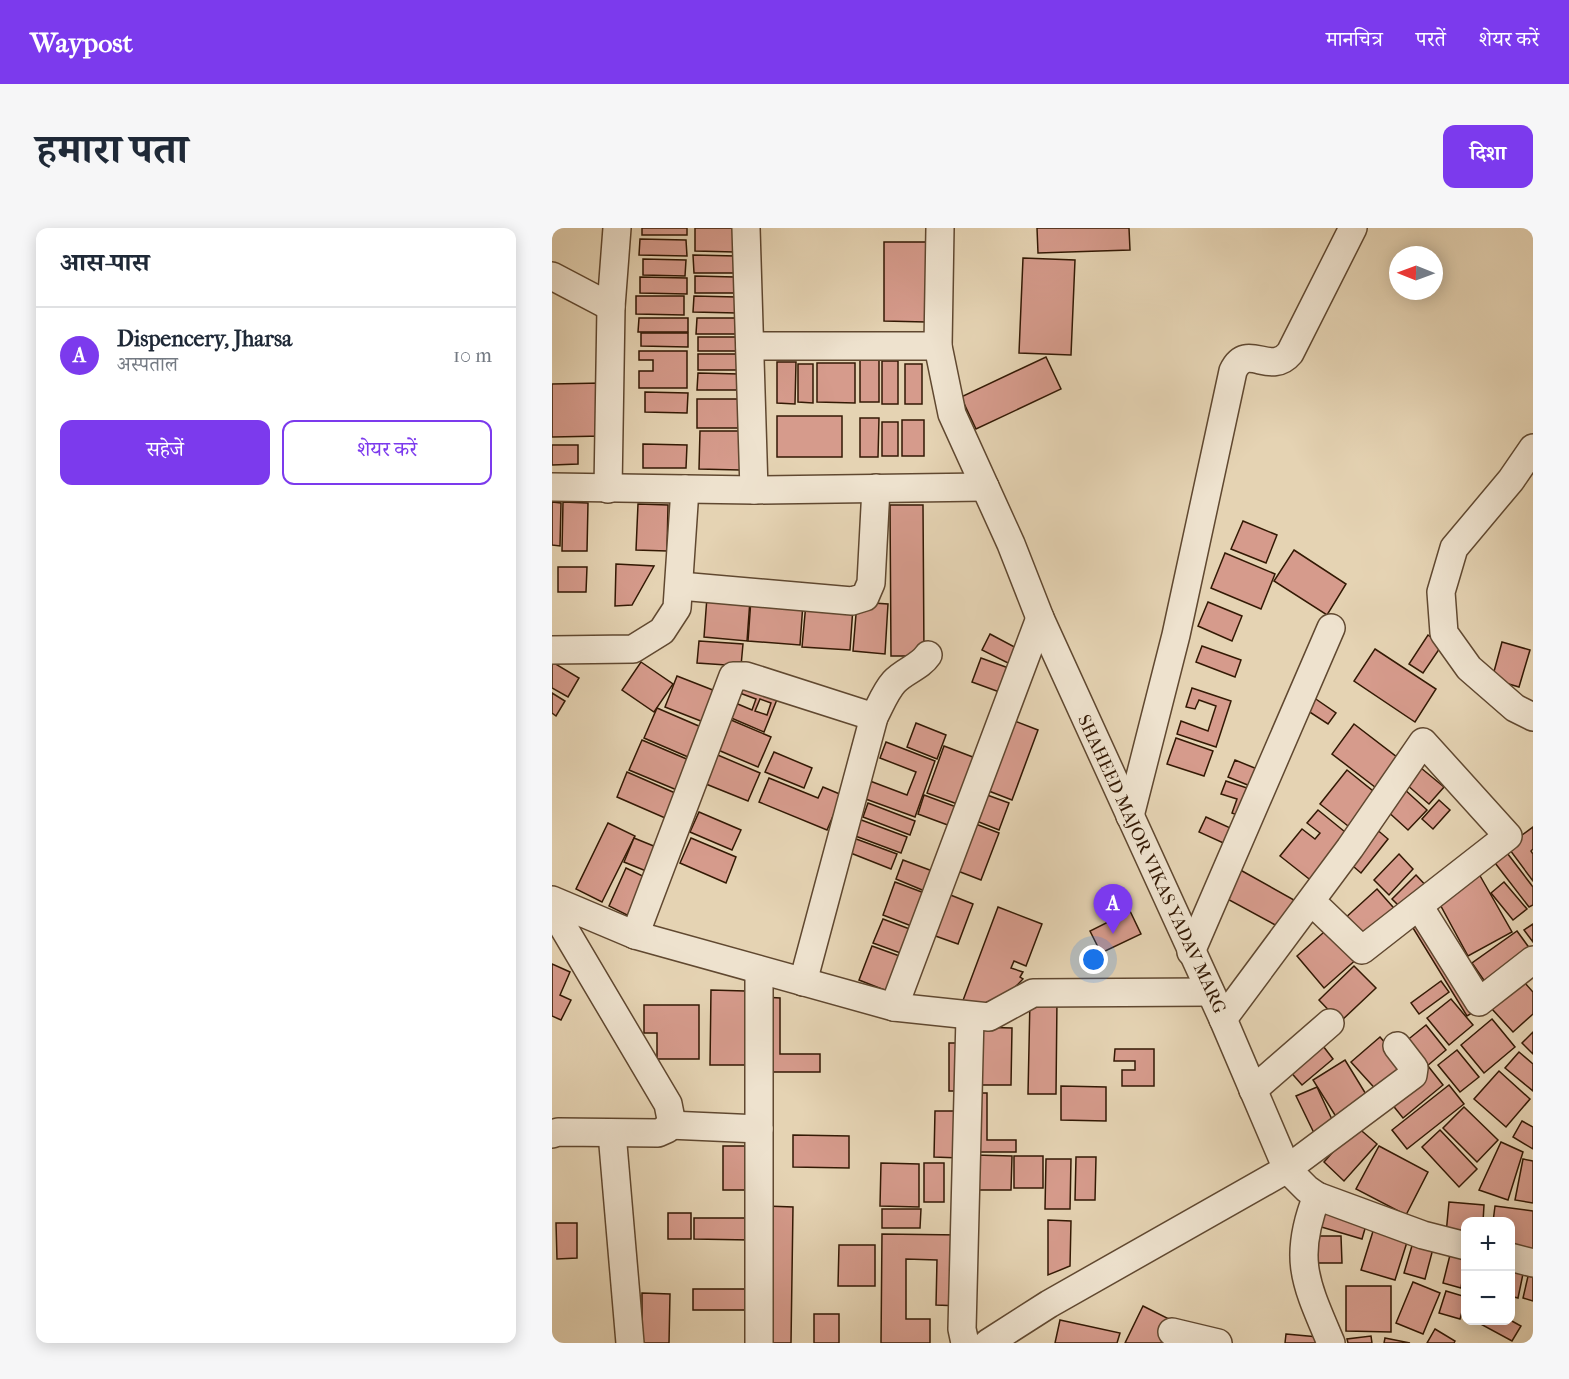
<!DOCTYPE html>
<html lang="hi">
<meta charset="utf-8">
<style>
:root{--surface:#fff;--page:#f6f6f7;--text:#1f2937;--muted:#747a83;--line:#e0e1e3;--accent:#7c3aed}
body{margin:0;font-family:"IM FELL French Canon","Noto Serif Devanagari",serif;background:var(--page);color:var(--text)}
.controls{position:absolute;right:18px;bottom:18px;display:grid;overflow:hidden;border-radius:12px;box-shadow:0 3px 15px #0003}
.controls button{width:54px;height:54px;display:grid;place-items:center;padding:0;border:0;border-bottom:2px solid var(--line);background:var(--surface);color:var(--text);font:30px sans-serif}
.compass{position:absolute;left:837px;top:18px;width:54px;height:54px;border-radius:50%;background:var(--surface);box-shadow:0 3px 15px #0003;rotate:271deg}
.you{position:absolute;left:542px;top:732px;width:21px;height:21px;margin:-15px;border:4px solid #fff;border-radius:50%;background:#1a73e8;box-shadow:0 0 0 9px #1a73e833}
.badge{display:grid;place-items:center;width:39px;height:39px;border-radius:50%;background:var(--accent);color:#fff;font-size:20px;font-weight:700}
.pin{position:absolute;translate:-50% -50px;filter:drop-shadow(0 2px 3px #0008)}
.pin::after{content:'';position:absolute;top:32px;width:21px;height:18px;background:inherit;clip-path:polygon(0 0,100% 0,50% 100%)}
.list{margin:0;padding:0;list-style:none}
h2{display:flex;justify-content:space-between;align-items:center;height:78px;margin:0;padding:0 24px;font-size:26px}
h2 small{font-size:20px;font-weight:400;color:var(--muted)}
.list li{display:grid;grid-template-columns:39px 1fr auto;gap:18px;align-items:center;box-sizing:border-box;height:96px;padding:0 24px;border-top:2px solid var(--line)}
.list b{display:block;font-size:22px;white-space:nowrap}
.list p{margin:0;font-size:20px;white-space:nowrap;color:var(--muted)}
.list em{font-size:20px;font-style:normal;color:var(--muted)}
.actions{display:flex;gap:12px;padding:18px 24px}
.actions a{flex:1;padding:14px 0;border:2px solid var(--accent);border-radius:12px;text-align:center;font-size:21px;color:var(--accent)}
.actions .main{background:var(--accent);color:#fff}
.map{position:relative;flex:none;width:981px;height:1115px;overflow:hidden;border-radius:12px}
header{display:flex;align-items:center;gap:36px;box-sizing:border-box;height:84px;padding:0 30px;background:var(--accent);color:#fff}
header strong{font-size:28px}
nav{display:flex;gap:33px;margin-inline-start:auto;font-size:21px}
.intro{display:flex;align-items:center;justify-content:space-between;box-sizing:border-box;height:144px;padding:0 36px}
h1{margin:0;font-size:42px}
.button{padding:15px 27px;border-radius:12px;background:var(--accent);color:#fff;font-size:21px;font-weight:700}
main{display:flex;gap:36px;padding:0 36px}
aside{flex:1;background:var(--surface);border-radius:12px;box-shadow:0 3px 15px #0003}
.map>svg:first-child{display:block}
.building{fill:#d69b8c;stroke:#331904;stroke-width:1.5;fill-rule:evenodd}
.lines{fill:none;stroke-linecap:round;stroke-linejoin:round}
.minor-casing{stroke:#604830;stroke-width:30}
.minor{stroke:#eee2ce;stroke-width:27}
.labels{text-anchor:middle;stroke-width:6;stroke-linejoin:round;paint-order:stroke}
.street-label{font-size:18px;fill:#331904;stroke:#eee2ce}
</style>
<header>
<strong>Waypost</strong>
<nav><a>मानचित्र</a><a>परतें</a><a>शेयर करें</a></nav>
</header>
<div class="intro"><h1>हमारा पता</h1><a class="button">दिशा</a></div>
<main>
<aside>
<h2>आस-पास<small></small></h2>
<ul class="list">
<li><span class="badge">A</span><div><b>Dispencery, Jharsa</b><p>अस्पताल</p></div><em>10 m</em></li>
</ul>
<div class="actions"><a class="main">सहेजें</a><a>शेयर करें</a></div>
</aside>
<div class="map">
<svg width="981" height="1115" viewBox="0 0 981 1115">
<rect width="100%" height="100%" fill="#e5d3b3"/>
<filter id="stains"><feTurbulence type="fractalNoise" baseFrequency=".00333" numOctaves="4"/><feColorMatrix values="0 0 0 0 .2 0 0 0 0 .09 0 0 0 0 .02 0 0 0 .5 -.17"/></filter>
<radialGradient id="worn" r=".72"><stop offset=".6" stop-color="#630" stop-opacity="0"/><stop offset="1" stop-color="#630" stop-opacity=".3"/></radialGradient>
<g class="building">
<rect x="90" y="0" width="45" height="7"/>
<polygon points="143,0 184,0 183,24 143,23"/>
<polygon points="485,0 577,0 578,22 486,25"/>
<polygon points="88,11 134,12 135,28 87,27"/>
<polygon points="332,14 374,14 374,94 332,93"/>
<polygon points="141,27 184,28 184,45 142,45"/>
<polygon points="471,30 523,32 519,127 467,125"/>
<polygon points="91,31 134,32 133,48 91,47"/>
<polygon points="143,48 183,49 183,65 143,65"/>
<polygon points="88,49 135,50 135,66 88,65"/>
<polygon points="84,68 132,68 132,87 84,86"/>
<polygon points="142,68 185,69 185,85 141,84"/>
<polygon points="87,90 136,90 136,104 86,104"/>
<polygon points="145,90 185,90 185,106 144,106"/>
<polygon points="89,105 136,105 136,119 89,118"/>
<polygon points="146,109 185,109 186,123 146,123"/>
<polygon points="87,123 135,123 135,160 87,160 87,143 101,143 101,132 87,132"/>
<polygon points="146,126 187,126 188,142 146,142"/>
<polygon points="494,129 509,161 424,201 409,169"/>
<rect x="308" y="131" width="19" height="43"/>
<rect x="330" y="133" width="16" height="43"/>
<polygon points="225,134 244,134 243,176 225,175"/>
<polygon points="265,135 303,135 303,175 265,174"/>
<polygon points="246,136 261,136 261,175 246,174"/>
<rect x="353" y="136" width="17" height="40"/>
<polygon points="146,145 187,146 186,162 145,162"/>
<polygon points="50,155 51,208 0,209 0,156"/>
<polygon points="93,164 136,165 135,185 93,184"/>
<polygon points="145,171 189,171 188,200 145,200"/>
<rect x="225" y="188" width="65" height="41"/>
<polygon points="308,190 327,190 326,229 308,229"/>
<rect x="350" y="192" width="22" height="36"/>
<rect x="330" y="194" width="16" height="34"/>
<polygon points="148,203 189,203 188,242 147,241"/>
<polygon points="91,216 135,217 134,240 91,240"/>
<polygon points="0,217 26,217 26,236 0,237"/>
<polygon points="0,274 9,275 8,318 0,317"/>
<polygon points="11,274 36,275 35,323 10,323"/>
<polygon points="86,276 116,277 115,323 84,322"/>
<polygon points="338,277 371,277 372,428 339,428"/>
<polygon points="691,293 725,307 714,335 679,321"/>
<polygon points="742,322 794,356 775,387 722,353"/>
<polygon points="673,325 723,346 709,381 659,360"/>
<polygon points="64,336 102,338 80,377 63,378"/>
<polygon points="6,339 35,339 34,364 6,364"/>
<polygon points="155,369 198,372 195,413 152,409"/>
<polygon points="199,371 251,375 248,417 196,413"/>
<polygon points="305,374 336,376 333,426 301,423"/>
<polygon points="656,374 690,388 680,413 646,398"/>
<polygon points="254,375 301,379 298,422 250,419"/>
<polygon points="438,406 470,423 462,438 430,422"/>
<polygon points="876,407 890,417 871,445 857,436"/>
<polygon points="147,413 191,416 189,438 145,435"/>
<polygon points="950,414 978,422 967,459 940,451"/>
<polygon points="650,418 689,432 683,449 644,434"/>
<polygon points="823,421 884,461 863,494 802,453"/>
<polygon points="429,430 462,442 453,466 420,454"/>
<polygon points="0,434 27,450 16,469 0,460"/>
<polygon points="89,434 121,456 102,484 70,462"/>
<polygon points="125,448 171,466 159,497 113,479"/>
<path d="M185,451L226,469L212,504L170,486ZM185,464L204,471L200,482L181,474ZM208,471L219,475L215,487L203,483Z"/>
<polygon points="640,460 679,473 664,519 625,506 629,493 656,503 664,478 647,472 643,481 634,479"/>
<polygon points="0,465 13,473 4,488 0,485"/>
<polygon points="758,467 784,485 776,496 750,479"/>
<polygon points="105,480 156,502 143,532 92,510"/>
<polygon points="172,489 219,509 206,539 159,519"/>
<polygon points="455,490 486,502 460,572 429,560"/>
<polygon points="364,495 394,507 385,531 355,519"/>
<polygon points="802,496 854,536 832,566 780,526"/>
<polygon points="624,510 661,523 652,548 615,536"/>
<polygon points="90,512 144,535 132,565 77,542"/>
<polygon points="334,514 383,533 363,589 311,570 318,553 355,567 364,544 328,530"/>
<polygon points="392,518 426,531 408,577 375,565"/>
<polygon points="222,524 260,540 252,560 213,544"/>
<polygon points="161,525 208,545 196,573 149,554"/>
<polygon points="683,532 710,543 703,560 676,549"/>
<polygon points="869,540 892,559 877,576 855,557"/>
<polygon points="795,542 831,571 805,605 768,576"/>
<polygon points="75,544 130,568 120,593 65,569"/>
<polygon points="217,550 266,570 271,559 290,567 275,602 207,574"/>
<polygon points="674,553 704,563 694,590 680,585 685,571 669,566"/>
<polygon points="851,560 875,582 856,602 833,581"/>
<polygon points="427,564 457,575 447,602 417,590"/>
<polygon points="372,567 407,580 401,599 366,586"/>
<polygon points="887,572 898,582 881,601 870,591"/>
<polygon points="316,575 363,593 358,607 311,589"/>
<polygon points="766,582 798,608 761,654 728,628 750,601 763,611 768,605 755,595"/>
<polygon points="147,584 189,602 180,622 138,604"/>
<polygon points="654,589 685,603 678,618 647,604"/>
<polygon points="304,590 355,609 349,625 298,606"/>
<polygon points="416,593 447,605 429,652 398,640"/>
<polygon points="56,595 83,608 50,674 24,661"/>
<polygon points="981,599 981,621 979,623 981,626 981,653 955,618"/>
<polygon points="823,600 836,611 809,645 795,633"/>
<polygon points="296,608 345,626 339,641 291,622"/>
<polygon points="82,610 109,621 99,645 72,634"/>
<polygon points="139,610 184,629 174,655 128,635"/>
<polygon points="952,621 981,659 981,677 977,679 940,631"/>
<polygon points="847,626 861,641 837,667 822,652"/>
<polygon points="351,632 383,644 375,664 344,651"/>
<polygon points="683,639 742,672 727,699 668,667"/>
<polygon points="74,640 101,653 83,691 57,678"/>
<polygon points="927,646 960,704 916,728 884,669"/>
<polygon points="864,647 879,663 855,686 840,671"/>
<polygon points="343,654 375,666 362,699 331,687"/>
<polygon points="952,654 975,681 961,692 939,665"/>
<polygon points="825,661 848,687 812,716 791,692"/>
<polygon points="391,664 421,676 406,716 375,705"/>
<polygon points="446,679 490,696 474,738 462,733 459,740 471,744 468,749 471,751 444,779 410,775"/>
<polygon points="578,683 589,706 549,725 538,703"/>
<polygon points="331,691 363,703 354,727 321,715"/>
<polygon points="874,692 928,780 915,788 861,700"/>
<polygon points="981,696 981,714 972,702"/>
<polygon points="780,697 807,729 772,760 745,728"/>
<polygon points="965,703 981,725 938,761 920,735"/>
<polygon points="320,718 353,730 340,765 307,752"/>
<polygon points="0,736 18,744 8,767 19,772 9,792 0,788"/>
<polygon points="802,738 824,760 788,794 767,772"/>
<polygon points="889,753 897,764 867,786 859,775"/>
<polygon points="972,754 981,764 981,786 961,804 940,781"/>
<polygon points="159,762 193,763 193,837 158,837"/>
<polygon points="211,769 228,770 228,826 268,826 268,844 211,844"/>
<polygon points="478,771 505,771 504,866 476,866"/>
<polygon points="899,771 921,797 897,817 875,790"/>
<polygon points="92,777 147,777 147,831 105,831 105,805 92,805"/>
<polygon points="940,791 963,819 932,845 909,817"/>
<polygon points="874,797 894,822 868,844 848,818"/>
<polygon points="424,799 460,800 459,857 423,857"/>
<polygon points="981,804 981,826 970,815"/>
<polygon points="828,809 856,841 828,866 799,834"/>
<polygon points="768,814 781,831 750,857 736,841"/>
<polygon points="397,815 411,815 410,863 397,863"/>
<polygon points="563,821 602,821 602,858 570,858 570,842 583,842 583,833 562,833"/>
<polygon points="905,822 927,849 908,864 886,837"/>
<polygon points="967,824 981,836 981,863 953,840"/>
<polygon points="793,832 820,876 788,895 761,852"/>
<polygon points="876,838 891,857 851,890 835,870"/>
<polygon points="947,843 978,871 954,899 922,871"/>
<polygon points="897,857 912,876 855,921 840,902"/>
<polygon points="509,858 554,859 554,893 509,892"/>
<polygon points="765,859 783,898 763,907 744,868"/>
<polygon points="421,865 435,865 435,912 464,912 464,924 421,924"/>
<polygon points="912,879 946,912 925,934 891,900"/>
<polygon points="383,883 409,883 408,930 382,929"/>
<polygon points="970,893 981,899 981,921 961,909"/>
<polygon points="804,898 825,916 792,953 772,934"/>
<polygon points="888,902 925,941 907,959 870,919"/>
<polygon points="241,907 297,908 297,940 241,939"/>
<polygon points="949,914 971,924 956,972 927,962"/>
<polygon points="171,918 204,918 203,962 171,962"/>
<polygon points="827,918 876,944 854,987 804,961"/>
<polygon points="422,927 460,928 459,962 422,962"/>
<rect x="462" y="928" width="29" height="32"/>
<polygon points="524,929 544,929 543,972 523,972"/>
<polygon points="494,931 519,931 518,981 493,981"/>
<polygon points="971,931 981,933 981,975 963,972"/>
<polygon points="329,935 367,936 367,979 328,978"/>
<rect x="372" y="935" width="20" height="39"/>
<polygon points="772,974 817,987 810,1011 766,998"/>
<polygon points="897,974 932,977 931,994 914,994 914,1008 894,1006"/>
<polygon points="214,978 241,979 239,1115 213,1115"/>
<polygon points="943,978 981,983 981,1024 958,1021 958,994 941,994"/>
<polygon points="330,981 369,981 368,1000 330,1000"/>
<rect x="116" y="985" width="23" height="26"/>
<polygon points="142,990 198,990 198,1012 142,1011"/>
<polygon points="496,992 519,993 518,1038 496,1047"/>
<polygon points="4,995 25,995 25,1030 5,1031"/>
<polygon points="822,1000 856,1011 843,1052 809,1042"/>
<polygon points="330,1006 409,1007 409,1078 384,1077 385,1032 354,1031 354,1091 378,1091 378,1115 329,1115"/>
<polygon points="765,1008 789,1008 790,1035 766,1035"/>
<polygon points="862,1011 882,1017 873,1051 852,1045"/>
<polygon points="287,1017 323,1017 323,1058 286,1058"/>
<polygon points="899,1023 914,1027 909,1060 891,1055"/>
<polygon points="958,1038 972,1041 966,1070 958,1068"/>
<polygon points="977,1044 981,1045 981,1073 971,1070"/>
<polygon points="861,1054 888,1065 871,1106 844,1095"/>
<polygon points="794,1058 839,1058 839,1104 794,1103"/>
<rect x="141" y="1061" width="58" height="21"/>
<polygon points="894,1063 914,1069 908,1091 887,1085"/>
<polygon points="90,1065 118,1066 117,1115 90,1115"/>
<polygon points="591,1078 621,1093 610,1115 573,1115"/>
<rect x="262" y="1086" width="25" height="29"/>
<polygon points="508,1092 568,1105 565,1115 503,1115"/>
<polygon points="958,1092 969,1098 960,1113 923,1093"/>
<polygon points="883,1101 903,1113 902,1115 875,1115"/>
<polygon points="734,1106 777,1110 776,1115 733,1115"/>
<polygon points="819,1108 820,1115 796,1115 795,1111"/>
<polygon points="833,1110 858,1115 832,1115"/>
</g>
<g class="lines">
<defs>
<g id="minor">
<polyline points="194,0 202,262"/>
<polyline points="388,0 386,118 400,186 459,316 488,390 671,791 735,941 755,961 765,968 871,1007 914,1018"/>
<polyline points="0,48 59,79"/>
<polyline points="198,118 386,118"/>
<polyline points="981,220 959,252 902,320 889,364 892,405 917,440 963,480 981,489"/>
<polyline points="0,259 202,262 433,259"/>
<polyline points="56,261 59,79 65,0"/>
<polyline points="128,358 300,373 313,369 319,355 324,260"/>
<polyline points="0,422 81,421 110,403 125,380 133,261"/>
<path d="M578,588L624,407L681,143C695,113 718,149 738,125L801,0"/>
<polyline points="0,672 83,707 342,779 437,789 481,765 658,764"/>
<polyline points="867,678 927,774 981,732"/>
<polyline points="0,680 116,876 119,891 115,901 106,905 6,904 0,906"/>
<polyline points="83,707 181,448 194,448 322,489"/>
<polyline points="639,724 779,400"/>
<path d="M251,754L322,489C328,478 333,464 342,454C352,443 368,439 376,427"/>
<polyline points="342,779 488,390"/>
<polyline points="671,791 798,620 871,514 956,608 810,722 759,673"/>
<polyline points="701,862 778,795"/>
<polyline points="117,897 207,901"/>
<polyline points="60,905 78,1115"/>
<path d="M765,968C740,1031 754,1056 779,1115"/>
<polyline points="958,1029 981,1035"/>
<polyline points="620,1104 666,1115"/>
<polyline points="207,1115 207,742"/>
<polyline points="413,1115 410,1101 418,789"/>
<polyline points="436,1115 497,1076 735,941 861,847 862,840 845,818"/>
</g>
</defs>
<use href="#minor" class="minor-casing"/>
<use href="#minor" class="minor"/>
</g>
<g class="labels">
<g class="street-label">
<text transform="translate(600 636) rotate(65)" y="6">SHAHEED MAJOR VIKAS YADAV MARG</text>
</g>
</g>
<rect width="100%" height="100%" filter="url(#stains)"/>
<rect width="100%" height="100%" fill="url(#worn)"/>
</svg>
<div class="controls">
<button>+</button>
<button>−</button>
</div>
<svg class="compass" viewBox="-18 -18 36 36"><path d="M0-13l5 13h-10z" fill="#e53935"/><path d="M0 13l5-13h-10z" fill="#747a83"/></svg>
<div class="you"></div>
<div class="pin badge" style="left:561px;top:706px">A</div>
</div>
</main>
